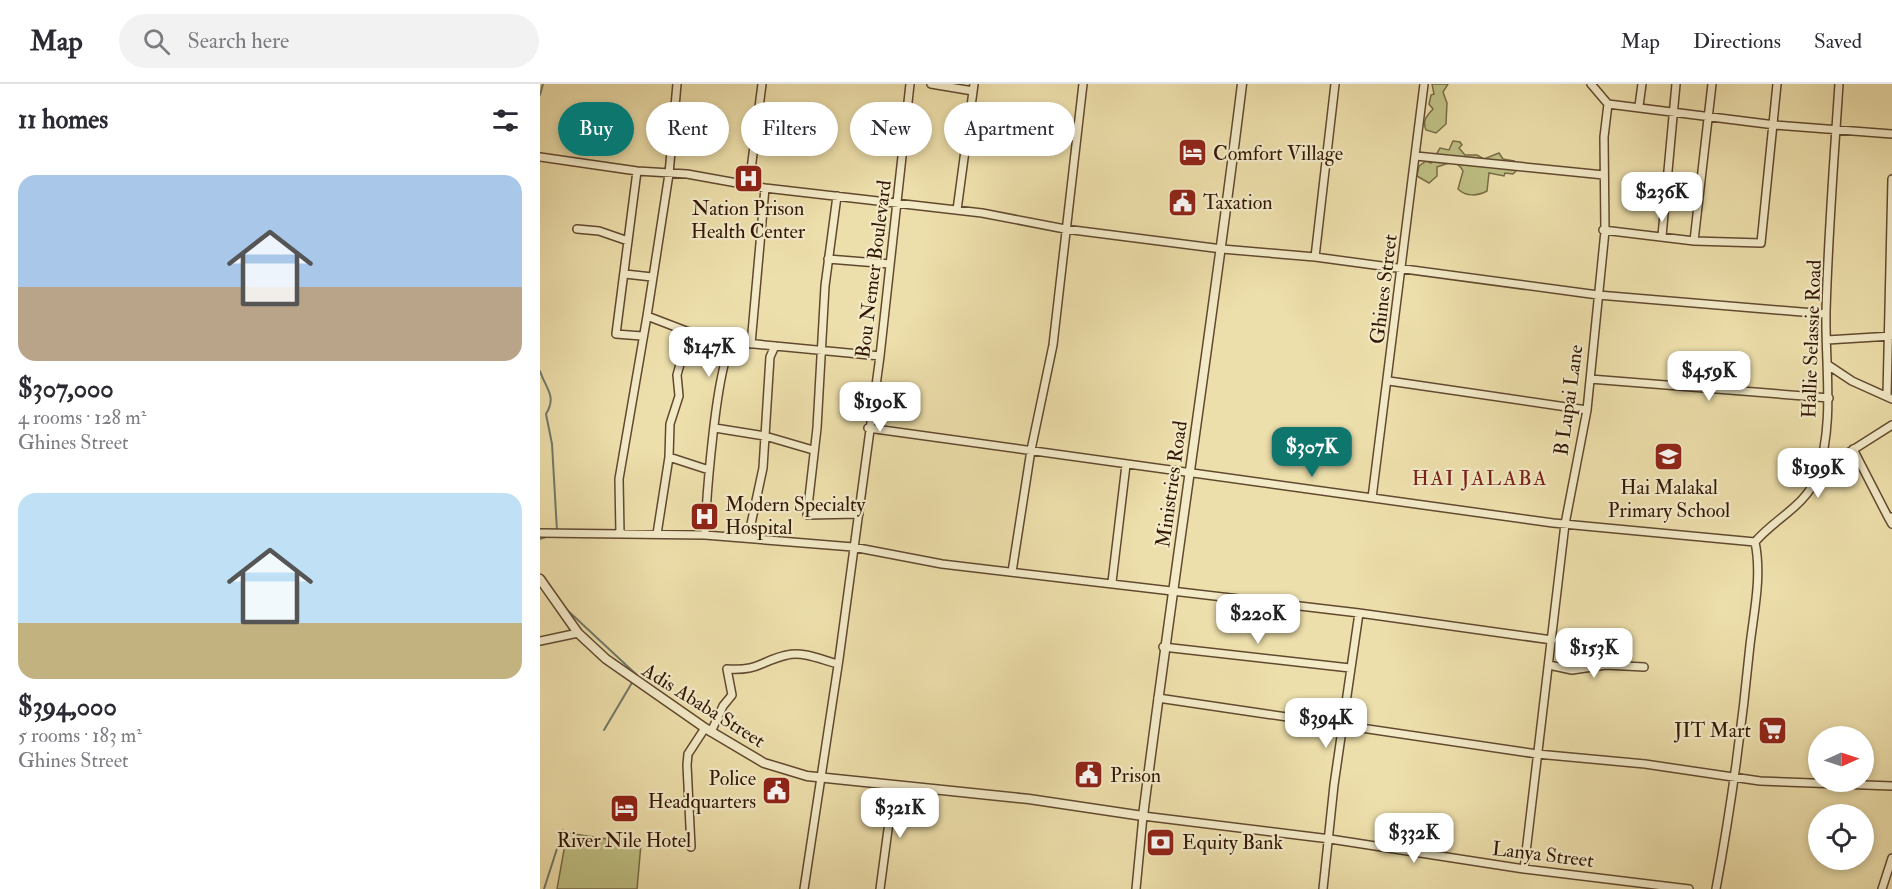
<!DOCTYPE html>
<html lang="en">
<head>
<meta charset="utf-8">
<style>
  body { margin:0; font-family:"IM FELL Double Pica",serif; background:#f2f2f3; color:#2b2b33; height:100vh; display:flex; flex-direction:column; font-size:22px; white-space:nowrap }
  * { box-sizing:border-box; margin:0 }
  p { font-size:20px; color:#7c7c81 }
  .icon { flex:none; width:33px; height:33px; fill:none; stroke:currentColor; stroke-width:2; stroke-linecap:round; stroke-linejoin:round }
  .map { position:relative; flex:1; overflow:hidden }
  .side { display:flex; flex-direction:column; background:#fff; width:540px }
  .side>* { flex:none }
  .guide { position:absolute; left:18px; top:18px; width:570px; height:54px; display:flex; gap:12px }
  .needle { width:39px; rotate:87deg }
  .controls { position:absolute; left:1268px; top:642px; display:grid; gap:12px }
  .controls a { display:grid; place-items:center; width:66px; height:66px; border-radius:50%; background:#fff; box-shadow:0 3px 9px #0003; font-size:30px }
  .price { position:absolute; translate:-50% -51px; padding:0 14px; border-radius:12px; background:#fff; color:#222; font-size:20px; line-height:39px; filter:drop-shadow(0 2px 3px #0008) }
  .price::after { content:''; position:absolute; left:50%; top:36px; width:18px; height:14px; margin-left:-9px; background:inherit; clip-path:polygon(0 0,100% 0,50% 100%) }
  .price.current { background:#0f766e; color:#fff }
  ul { padding:0; list-style:none }
  li { display:grid; align-content:center; gap:12px; height:318px; padding:0 18px }
  li span { display:grid; place-items:center; height:186px; border-radius:18px; color:#555 }
  li>.icon { margin-inline-start:auto }
  span .icon { width:108px; height:108px; fill:#fffc; stroke-width:1 }
  li b { font-size:26px }
  h2 { display:flex; justify-content:space-between; align-items:center; height:72px; padding:0 18px; font-size:26px }
  .chip { padding:0 21px; border-radius:27px; background:#fff; box-shadow:0 3px 9px #0003; font-size:21px; line-height:54px }
  .chip.current { background:#0f766e; color:#fff }
  header { display:flex; align-items:center; gap:36px; box-sizing:border-box; height:84px; padding:0 30px; background:#fff; border-bottom:2px solid #e1e1e2 }
  header strong { font-size:28px }
  nav { display:flex; gap:33px; margin-inline-start:auto; font-size:21px }
  .search { width:420px; height:54px; background:#f2f2f3; display:flex; align-items:center; gap:15px; box-sizing:border-box; padding:0 21px; border-radius:33px; color:#7c7c81; font-size:22px }
  main { display:flex; flex:1; min-height:0 }
  .map>svg:first-child { display:block }
  .green { fill:#bfc084; stroke:#786c45; stroke-width:1.5 }
  .lines { fill:none; stroke-linecap:round; stroke-linejoin:round }
  .stream { stroke:#707a6a; stroke-width:2 }
  .minor-casing { stroke:#61492f; stroke-width:10 }
  .tertiary-casing { stroke:#61492f; stroke-width:11 }
  .minor { stroke:#f3eac8; stroke-width:7 }
  .tertiary { stroke:#f3eac8; stroke-width:8 }
  .labels { text-anchor:middle; stroke-width:4.5; stroke-linejoin:round; paint-order:stroke }
  .poi-label { font-size:20px; fill:#321706; stroke:#f3eac8; text-anchor:start }
  .street-label { font-size:20px; fill:#321706; stroke:#f3eac8 }
  .neighbourhood-label { font-size:21px; letter-spacing:1.5px; fill:#7a1f14; stroke:#f3eac8 }
</style>
</head>
<body>
<header>
<strong>Map</strong>
<div class="search"><svg class="icon" aria-label="search" viewBox="0 0 24 24"><circle cx="10" cy="10" r="6"/><path d="M15 15l6 6"/></svg>Search here</div>
<nav><a>Map</a><a>Directions</a><a>Saved</a></nav>
</header>
<main>
<section class="side">
<h2>11 homes<svg class="icon" aria-label="filters" viewBox="0 0 24 24"><path d="M4 7h16M4 17h16"/><circle cx="9" cy="7" r="2"/><circle cx="15" cy="17" r="2"/></svg></h2>
<ul>
<li><span style="background:linear-gradient(#a9c7e8 60%,#b9a48a 0)"><svg class="icon" aria-label="home" viewBox="0 0 24 24"><path d="M3 11l9-7 9 7M6 9v11h12V9"/></svg></span><div><b>$307,000</b><p>4 rooms · 128 m²</p><p>Ghines Street</p></div></li>
<li><span style="background:linear-gradient(#bfe0f5 70%,#c2b280 0)"><svg class="icon" aria-label="home" viewBox="0 0 24 24"><path d="M3 11l9-7 9 7M6 9v11h12V9"/></svg></span><div><b>$394,000</b><p>5 rooms · 183 m²</p><p>Ghines Street</p></div></li>
</ul>
</section>
<div class="map">
<svg width="1352" height="805" viewBox="0 0 1352 805">
  <rect width="100%" height="100%" fill="#eddfab"/>
  <filter id="stains"><feTurbulence type="fractalNoise" baseFrequency=".00333" numOctaves="4"/><feColorMatrix values="0 0 0 0 .2 0 0 0 0 .09 0 0 0 0 .02 0 0 0 .5 -.17"/></filter>
  <radialGradient id="worn" r=".72"><stop offset=".6" stop-color="#630" stop-opacity="0"/><stop offset="1" stop-color="#630" stop-opacity=".3"/></radialGradient>
  <!-- green -->
  <path class="green" d="M 892,0 L 908,0 L 903,8 L 907,19 L 906,40 L 896,49 L 886,46 C 882,36 887,32 893,25 L 889,20 L 891,11 L 894,10 Z
    M 913,57 L 920,58 L 922,61 L 919,64 L 925,71 L 937,71 L 944,75 L 959,69 L 963,75 L 974,77 L 979,84 L 973,90 L 965,89 L 964,92 L 949,89 L 947,107 C 938,112 926,113 918,105 L 923,87 C 917,75 908,79 897,83 L 897,92 L 889,99 L 877,92 L 879,82 L 886,77 L 891,79 L 900,64 L 909,66 Z
    M 27,749 L 101,760 L 97,805 L 17,805 Z"/>
  <g class="lines">
    <!-- stream -->
    <path class="stream" d="M 0,11 L 3,0
      M 0,287 C 6,305 17,312 6,330 L 12,360 L 17,447
      M 0,455 L 9,452
      M 25,524 L 99,593
      M 64,646 L 93,597
      M 4,805 L 23,746"/>
    <defs>
      <path id="minor" d="M 137,0 L 129,90 L 107,232 L 162,253 L 194,258 L 340,272
        M 391,0 L 433,7
        M 1068,20 L 1235,41 L 1352,50
        M 1099,22 L 1102,0
        M 876,72 L 1064,91
        M 0,73 L 97,87 L 147,90 L 225,104 L 442,129 L 525,145 L 682,165 L 775,173 L 1058,211 L 1286,230
        M 97,87 L 76,250 L 102,252
        M 209,101 L 222,0
        M 297,112 L 285,202 L 277,344 L 267,431 L 319,430
        M 417,126 L 434,0
        M 37,145 L 59,147 L 88,157
        M 1063,146 L 1154,157 L 1221,159 L 1237,0
        M 1122,152 L 1136,0
        M 1154,157 L 1172,0
        M 775,173 L 795,0
        M 288,175 L 350,180
        M 85,190 L 112,193
        M 1287,256 L 1352,252
        M 211,260 L 225,104
        M 1288,281 L 1312,297 L 1352,315
        M 1050,295 L 1289,314
        M 849,297 L 1047,326
        M 1347,312 L 1352,95
        M 175,344 L 225,352 L 273,366
        M 328,344 L 1013,439 L 1215,458
        M 1313,365 L 1348,433
        M 129,373 L 169,386
        M 1277,392 L 1289,381 L 1352,341
        M 832,414 L 884,0
        M 1352,433 L 1348,433 L 1352,440
        M 0,449 L 165,451 L 313,463 L 402,480 L 819,529 L 1012,556
        M 80,450 L 79,395 L 107,232
        M 117,450 L 129,373 L 130,340 L 139,312 L 137,291 L 149,248
        M 165,451 C 166,421 176,274 194,258
        M 208,454 L 223,384 L 230,273 L 235,262
        M 472,488 L 491,366 L 513,261 L 543,0
        M 572,498 L 586,381
        M 0,557 L 38,549
        M 623,563 L 810,584
        M 1009,581 L 1032,586 L 1066,581 L 1104,583
        M 618,614 L 997,670 L 1105,680 L 1220,697 L 1352,702
        M 171,648 L 183,622 L 192,611 L 187,585 C 220,587 220,577 247,571 C 263,567 282,576 298,580
        M 151,763 L 147,681 L 148,670 L 165,644
        M 984,785 L 1025,440 L 1047,326 L 1065,147 L 1064,53 L 1068,20 L 1051,0
        M 264,805 L 299,575 L 340,272 L 370,0
        M 340,805 L 354,701
        M 596,805 L 603,732 L 790,755 L 984,785 L 1149,805
        M 783,805 L 794,701 L 819,529
        M 1176,805 C 1191,724 1202,643 1210,561 C 1214,527 1222,492 1215,458 C 1234,435 1266,422 1277,392 C 1295,339 1285,283 1286,228 C 1288,152 1294,76 1299,0
        M 1342,805 L 1352,774"/>
      <path id="tertiary" d="M 0,495 L 38,549 L 66,575 L 165,644 L 224,679 L 267,692 L 489,715 L 603,732 C 634,488 672,244 702,0"/>
    </defs>
    <!-- minor casing -->
    <use href="#minor" class="minor-casing"/>
    <!-- tertiary casing -->
    <use href="#tertiary" class="tertiary-casing"/>
    <!-- minor -->
    <use href="#minor" class="minor"/>
    <!-- tertiary -->
    <use href="#tertiary" class="tertiary"/>
  </g>
  <!-- icons -->
  <defs>
    <symbol id="hotel-square" viewBox="-11 -11 22 22"><rect x="-9" y="-9" width="18" height="18" rx="4" fill="#8f2418" stroke="#f3eac8"/><path d="M-6-4.5h1.5V1H6V5H4.5V3h-9V5H-6ZM-4 0a1.8 1.8 0 1 1 3.6 0ZM.5 0V-2.5h3Q6-2.5 6 0Z" fill="#fff"/></symbol>
    <symbol id="hospital-square" viewBox="-11 -11 22 22"><rect x="-9" y="-9" width="18" height="18" rx="4" fill="#8f2418" stroke="#f3eac8"/><path d="M-5-5h3v3.5h4V-5h3V5h-3V1.5h-4V5h-3Z" fill="#fff"/></symbol>
    <symbol id="civic-square" viewBox="-11 -11 22 22"><rect x="-9" y="-9" width="18" height="18" rx="4" fill="#8f2418" stroke="#f3eac8"/><path d="M-.6-6.5H3V-4.5H.6V-3L4-1V1h2V6H-6V1h2V-1L-.6-3ZM-1.2 2.5V6h2.4V2.5Z" fill="#fff"/></symbol>
    <symbol id="school-square" viewBox="-11 -11 22 22"><rect x="-9" y="-9" width="18" height="18" rx="4" fill="#8f2418" stroke="#f3eac8"/><path d="M0-5L7-2L0 1L-7-2ZM-4 1L0 2.5L4 1V4Q0 6-4 4Z" fill="#fff"/></symbol>
    <symbol id="supermarket-square" viewBox="-11 -11 22 22"><rect x="-9" y="-9" width="18" height="18" rx="4" fill="#8f2418" stroke="#f3eac8"/><path d="M-6-5.5h2.5l.6 2H6L4.5 2H-2.5L-4.4-4H-6ZM-1.5 3.2a1.3 1.3 0 1 0 .1 0ZM3 3.2a1.3 1.3 0 1 0 .1 0Z" fill="#fff"/></symbol>
    <symbol id="bank-square" viewBox="-11 -11 22 22"><rect x="-9" y="-9" width="18" height="18" rx="4" fill="#8f2418" stroke="#f3eac8"/><path d="M-6-4H6V4H-6ZM0-2.3a2.3 2.3 0 1 0 0 4.6a2.3 2.3 0 1 0 0-4.6Z" fill="#fff"/></symbol>
  </defs>
  <g fill-rule="evenodd">
    <use href="#hotel-square" x="636" y="52" width="33" height="33"/>
    <use href="#hospital-square" x="192" y="78" width="33" height="33"/>
    <use href="#civic-square" x="626" y="102" width="33" height="33"/>
    <use href="#school-square" x="1112" y="356" width="33" height="33"/>
    <use href="#hospital-square" x="148" y="416" width="33" height="33"/>
    <use href="#supermarket-square" x="1216" y="630" width="33" height="33"/>
    <use href="#civic-square" x="532" y="674" width="33" height="33"/>
    <use href="#civic-square" x="220" y="690" width="33" height="33"/>
    <use href="#hotel-square" x="68" y="708" width="33" height="33"/>
    <use href="#bank-square" x="604" y="742" width="33" height="33"/>
  </g>
  <g class="labels">
    <!-- poi labels -->
    <g class="poi-label">
      <text x="673" y="76">Comfort Village</text>
      <text x="663" y="125">Taxation</text>
      <text x="208" y="131" text-anchor="middle">Nation Prison<tspan x="208" dy="23">Health Center</tspan></text>
      <text x="1129" y="410" text-anchor="middle">Hai Malakal<tspan x="1129" dy="23">Primary School</tspan></text>
      <text x="185" y="427">Modern Specialty<tspan x="185" dy="23">Hospital</tspan></text>
      <text x="1211" y="653" text-anchor="end">JIT Mart</text>
      <text x="570" y="698">Prison</text>
      <text x="216" y="701" text-anchor="end">Police<tspan x="216" dy="23">Headquarters</tspan></text>
      <text x="84" y="763" text-anchor="middle">River Nile Hotel</text>
      <text x="642" y="765">Equity Bank</text>
    </g>
    <!-- street labels -->
    <g class="street-label">
      <text transform="translate(333 185) rotate(-83)" y="7">Bou Nemer Boulevard</text>
      <text transform="translate(843 205) rotate(-83)" y="7">Ghines Street</text>
      <text transform="translate(1271 255) rotate(-88)" y="7">Hallie Selassie Road</text>
      <text transform="translate(1028 316) rotate(-82)" y="7">B Lupai Lane</text>
      <text transform="translate(631 400) rotate(-82)" y="7">Ministries Road</text>
      <text transform="translate(164 621) rotate(32)" y="7">Adis Ababa Street</text>
      <text transform="translate(1003 770) rotate(7)" y="7">Lanya Street</text>
    </g>
    <!-- neighbourhood labels -->
    <g class="neighbourhood-label">
      <text x="940" y="401">HAI JALABA</text>
    </g>
  </g>
  <rect width="100%" height="100%" filter="url(#stains)"/>
  <rect width="100%" height="100%" fill="url(#worn)"/>
</svg>
<div class="controls">
<a><svg class="needle" viewBox="-14 -14 28 28"><path d="M0-13l5 13h-10z" fill="#e53935"/><path d="M0 13l5-13h-10z" fill="#7c7c81"/></svg></a>
<a><svg class="icon" aria-label="locate" viewBox="0 0 24 24"><circle cx="12" cy="12" r="6"/><path d="M12 2v4M12 18v4M2 12h4M18 12h4"/></svg></a>
</div>
<b class="price" style="left:1122px;top:139px">$236K</b>
<b class="price" style="left:169px;top:294px">$147K</b>
<b class="price" style="left:1169px;top:318px">$459K</b>
<b class="price" style="left:340px;top:349px">$190K</b>
<b class="price current" style="left:772px;top:394px">$307K</b>
<b class="price" style="left:1278px;top:415px">$199K</b>
<b class="price" style="left:718px;top:561px">$220K</b>
<b class="price" style="left:1054px;top:595px">$153K</b>
<b class="price" style="left:786px;top:665px">$394K</b>
<b class="price" style="left:360px;top:755px">$321K</b>
<b class="price" style="left:874px;top:780px">$332K</b>
<div class="guide">
<a class="chip current">Buy</a>
<a class="chip">Rent</a>
<a class="chip">Filters</a>
<a class="chip">New</a>
<a class="chip">Apartment</a>
</div>
</div>
</main>
</body>
</html>
